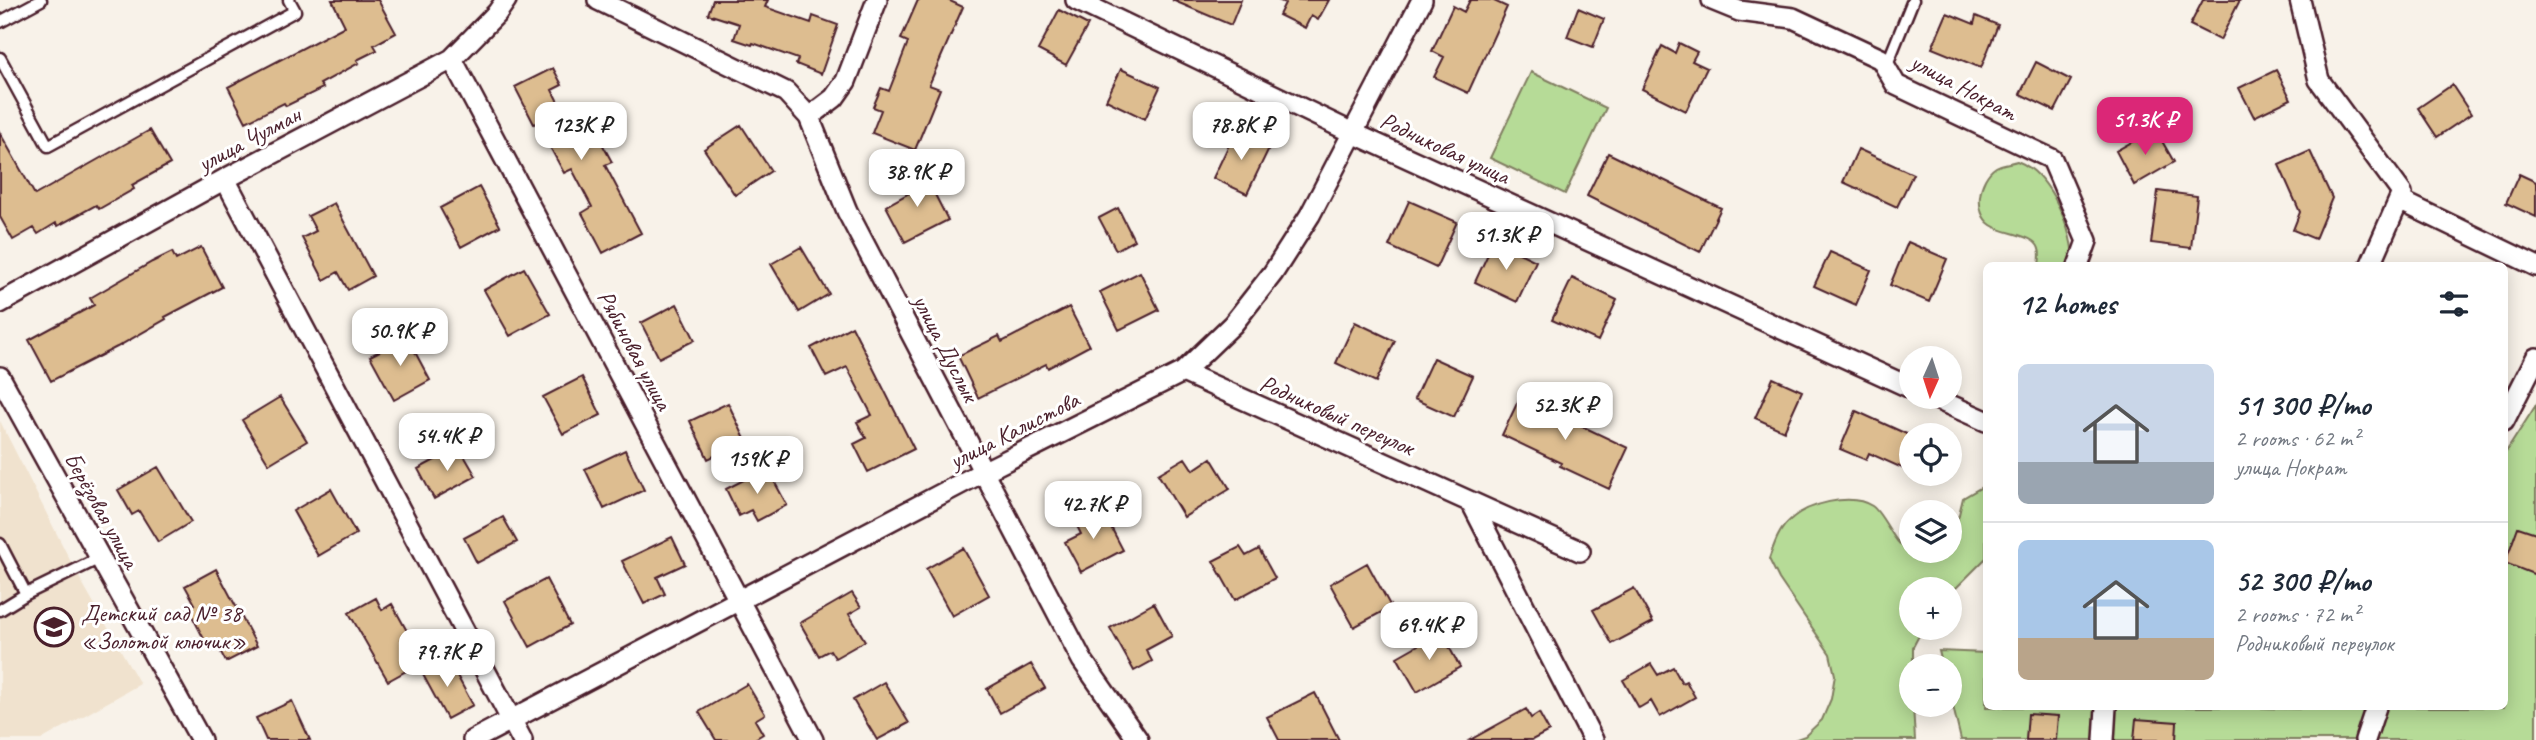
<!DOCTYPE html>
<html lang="en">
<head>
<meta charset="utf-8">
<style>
  body { margin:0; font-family:Caveat,sans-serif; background:#f6f6f7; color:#1f2937; height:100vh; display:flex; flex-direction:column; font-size:26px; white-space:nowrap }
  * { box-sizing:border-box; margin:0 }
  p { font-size:23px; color:#747a83 }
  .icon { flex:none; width:38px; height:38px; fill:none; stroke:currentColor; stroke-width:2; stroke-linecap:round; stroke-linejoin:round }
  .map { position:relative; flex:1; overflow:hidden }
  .details { position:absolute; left:1983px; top:262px; width:525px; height:448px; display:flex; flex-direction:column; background:#fff; border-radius:10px; box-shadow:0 4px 18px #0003 }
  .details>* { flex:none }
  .needle { width:46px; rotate:183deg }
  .controls { position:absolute; left:1899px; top:346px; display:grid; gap:14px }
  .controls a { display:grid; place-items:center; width:63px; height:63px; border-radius:50%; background:#fff; box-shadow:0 4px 18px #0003; font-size:35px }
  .price { position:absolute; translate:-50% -60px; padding:0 16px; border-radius:14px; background:#fff; color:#222; font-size:23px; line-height:46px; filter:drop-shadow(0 2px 4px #0008) }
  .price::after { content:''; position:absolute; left:50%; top:42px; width:21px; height:16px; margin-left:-10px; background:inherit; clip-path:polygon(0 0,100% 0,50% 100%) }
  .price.current { background:#db2777; color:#fff }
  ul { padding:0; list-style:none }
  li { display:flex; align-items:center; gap:21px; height:175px; padding:0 35px }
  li+li { border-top:2px solid #e0e1e3 }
  li span { display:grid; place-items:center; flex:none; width:196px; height:140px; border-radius:10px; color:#555 }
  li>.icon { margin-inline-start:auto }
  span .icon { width:84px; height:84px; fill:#fffc; stroke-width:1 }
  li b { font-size:30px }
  h2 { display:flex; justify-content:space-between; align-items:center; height:84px; padding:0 35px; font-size:30px }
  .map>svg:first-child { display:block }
  .built { fill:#f0e2ce }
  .green { fill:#b6db97; stroke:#807d61; stroke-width:2 }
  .building { fill:#ddbd90; stroke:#4a1f2b; stroke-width:2 }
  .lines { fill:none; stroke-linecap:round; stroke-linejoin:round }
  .service-casing { stroke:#4a1f2b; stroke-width:15 }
  .minor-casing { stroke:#4a1f2b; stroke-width:24 }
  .service { stroke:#fff; stroke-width:10 }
  .minor { stroke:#fff; stroke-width:19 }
  .labels { text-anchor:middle; stroke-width:6; stroke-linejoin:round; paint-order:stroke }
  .street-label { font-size:24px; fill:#4a1f2b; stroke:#fff }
  .poi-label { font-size:24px; fill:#4a1f2b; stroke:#fff; text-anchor:start }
</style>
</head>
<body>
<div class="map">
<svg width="2536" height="740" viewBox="0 0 2536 740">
  <rect width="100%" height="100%" fill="#f8f2e9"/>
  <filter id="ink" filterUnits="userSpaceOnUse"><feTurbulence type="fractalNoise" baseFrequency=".0143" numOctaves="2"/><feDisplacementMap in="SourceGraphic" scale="14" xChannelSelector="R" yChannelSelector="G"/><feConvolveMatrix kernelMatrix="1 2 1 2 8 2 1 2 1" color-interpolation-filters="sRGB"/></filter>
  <g filter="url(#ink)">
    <!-- built -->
    <path class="built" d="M 0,421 L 75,570 L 140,684 L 41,740 L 0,740 Z"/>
    <!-- green -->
    <path class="green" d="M 1531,72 L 1606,108 L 1565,194 L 1490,158 Z
      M 2017,161 C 2050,173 2075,232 2073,266 L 2039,266 C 2040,257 2042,247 2033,241 C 2020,233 2003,233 1991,225 C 1973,213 1978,179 1996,167 C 2001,164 2011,163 2017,161 Z
      M 2536,405 L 2536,740 L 1961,740 L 1950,694 L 1950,667 L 1943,667 L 1939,651 L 1986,653 L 1986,707 L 2232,707 L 2299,709 L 2300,707 L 2504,707 L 2504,455 Z
      M 1982,487 L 1986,490 L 1986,558 L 1950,594 L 1950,590 L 1911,590 L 1911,628 L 1923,628 L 1913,647 L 1913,667 L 1911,667 L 1911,705 L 1913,705 L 1915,740 L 1794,740 L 1805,736 L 1822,720 L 1831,699 L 1835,675 L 1830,654 L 1779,579 L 1769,559 C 1774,545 1778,531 1789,521 C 1806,504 1851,492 1872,506 C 1881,512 1890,533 1898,542 C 1902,547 1909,552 1914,557 L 1936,556 L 1942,551 L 1950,551 L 1963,498 Z"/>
    <!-- building -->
    <path class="building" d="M 332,0 L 378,0 L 396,33 L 374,45 L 377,50 L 357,60 L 359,63 L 320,84 L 323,88 L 286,106 L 284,103 L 246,122 L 228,87 L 345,26 Z
      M 713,0 L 768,0 L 765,7 L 811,23 L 813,16 L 838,25 L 821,74 L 796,64 L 798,59 L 753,43 L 752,45 L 734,39 L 739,24 L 708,14 Z
      M 918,0 L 948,0 L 963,7 L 929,85 L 940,89 L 915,150 L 872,133 L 881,110 L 873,107 L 881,88 L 889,91 L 908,42 L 901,39 Z
      M 1172,0 L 1241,0 L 1231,25 Z
      M 1278,0 L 1329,0 L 1318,20 L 1311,16 L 1305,28 L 1279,15 L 1285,3 Z
      M 1470,0 L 1492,0 L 1507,7 L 1468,93 L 1434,77 L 1444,57 L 1432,51 L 1453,6 L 1464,12 Z
      M 2203,0 L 2240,0 L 2220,40 L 2190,25 Z
      M 1578,8 L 1604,19 L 1593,47 L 1567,37 Z
      M 1059,10 L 1088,25 L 1066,65 L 1038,50 Z
      M 1947,13 L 1974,24 L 1976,16 L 1998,25 L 1981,68 L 1932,48 Z
      M 1679,43 L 1697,52 L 1692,61 L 1707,68 L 1686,111 L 1642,89 L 1662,46 L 1675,53 Z
      M 2036,62 L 2071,80 L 2055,111 L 2020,94 Z
      M 553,68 L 562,85 L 552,90 L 573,132 L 591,123 L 612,162 L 605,165 L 641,233 L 603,253 L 582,213 L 592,207 L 572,169 L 564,173 L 537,123 L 534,124 L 515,87 Z
      M 1121,69 L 1160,87 L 1145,119 L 1106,100 Z
      M 2276,70 L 2291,99 L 2254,117 L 2239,88 Z
      M 2452,85 L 2471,114 L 2437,137 L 2418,108 Z
      M 741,125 L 771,171 L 735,195 L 704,149 Z
      M 2155,129 L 2174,162 L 2134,185 L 2116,151 Z
      M 150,130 L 170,164 L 132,185 L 134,189 L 99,209 L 96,205 L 58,226 L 56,223 L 38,234 L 34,228 L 13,240 L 0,217 L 0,133 L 35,195 Z
      M 1236,130 L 1270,146 L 1247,194 L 1213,178 Z
      M 1858,149 L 1913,174 L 1897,207 L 1843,182 Z
      M 2310,151 L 2332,198 L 2315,239 L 2293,230 L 2300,212 L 2279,165 Z
      M 1608,153 L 1721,208 L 1700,252 L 1587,196 Z
      M 924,173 L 948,220 L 905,242 L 886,206 L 909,193 L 904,183 Z
      M 2519,174 L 2536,182 L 2536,217 L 2506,203 Z
      M 479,187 L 500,226 L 461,247 L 440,208 Z
      M 2158,191 L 2197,196 L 2191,248 L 2151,243 Z
      M 1409,201 L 1457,222 L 1436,268 L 1389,246 Z
      M 334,203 L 373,276 L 348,290 L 338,272 L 324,280 L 302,238 L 316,231 L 308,216 Z
      M 1118,208 L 1134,240 L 1116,250 L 1099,218 Z
      M 1494,241 L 1536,261 L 1517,302 L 1475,282 Z
      M 1908,242 L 1947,259 L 1929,302 L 1890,285 Z
      M 201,247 L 222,287 L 165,317 L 166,319 L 117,347 L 51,381 L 29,340 L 94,305 L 90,298 L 152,262 L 172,252 L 176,260 Z
      M 801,247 L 829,294 L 799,312 L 771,264 Z
      M 1830,252 L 1871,270 L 1856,305 L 1814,286 Z
      M 524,268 L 550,314 L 510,336 L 484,290 Z
      M 1140,272 L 1159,310 L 1119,330 L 1100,292 Z
      M 1572,278 L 1617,300 L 1598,341 L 1552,320 Z
      M 677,304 L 695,340 L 659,358 L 641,323 Z
      M 1069,307 L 1089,346 L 1048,368 L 1046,364 L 978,398 L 958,356 L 999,336 L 1002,342 Z
      M 1355,322 L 1395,341 L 1376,382 L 1336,363 Z
      M 852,326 L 914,449 L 868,472 L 854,444 L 866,438 L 857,422 L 872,415 L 847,367 L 826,377 L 811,348 Z
      M 407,337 L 430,380 L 394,400 L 370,356 Z
      M 1433,358 L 1473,376 L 1454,417 L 1414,399 Z
      M 582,377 L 601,415 L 563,434 L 543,397 Z
      M 1773,378 L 1802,391 L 1784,431 L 1755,418 Z
      M 1521,395 L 1570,417 L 1569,420 L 1628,448 L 1609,489 L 1560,466 L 1561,463 L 1502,435 Z
      M 280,397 L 307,441 L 269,464 L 242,420 Z
      M 728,403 L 746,441 L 708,459 L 690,421 Z
      M 1856,411 L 1911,436 L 1911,472 L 1869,453 L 1866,460 L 1840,449 Z
      M 459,447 L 476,476 L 434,499 L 418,469 Z
      M 625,450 L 644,490 L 604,509 L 585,469 Z
      M 1185,458 L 1193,470 L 1211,458 L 1230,489 L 1184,517 L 1158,474 Z
      M 158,467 L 191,522 L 158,542 L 139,511 L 132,515 L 118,490 Z
      M 767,468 L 787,505 L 757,521 L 751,510 L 739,516 L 726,489 Z
      M 331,489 L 356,534 L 318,556 L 293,511 Z
      M 1101,508 L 1123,550 L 1081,572 L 1065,542 L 1081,534 L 1075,522 Z
      M 503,517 L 517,542 L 477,563 L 464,538 Z
      M 2518,527 L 2536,533 L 2536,575 L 2505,563 Z
      M 672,537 L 685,564 L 657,577 L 665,594 L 644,604 L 622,561 Z
      M 1240,547 L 1246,556 L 1259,549 L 1275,578 L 1235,600 L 1213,561 Z
      M 963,548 L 989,595 L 952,616 L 926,569 Z
      M 1367,563 L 1391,607 L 1354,627 L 1330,584 Z
      M 216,569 L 257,646 L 226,662 L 216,643 L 208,647 L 188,608 L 195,604 L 185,586 Z
      M 546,579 L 570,625 L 530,647 L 505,601 Z
      M 1634,588 L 1653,622 L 1612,644 L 1593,610 Z
      M 852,593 L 861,607 L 849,614 L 865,641 L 835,658 L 830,650 L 819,656 L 800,623 Z
      M 376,598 L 382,610 L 392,604 L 412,640 L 403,645 L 415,666 L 388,681 L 349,613 Z
      M 1154,603 L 1172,636 L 1146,650 L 1152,661 L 1134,671 L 1110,628 Z
      M 1441,632 L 1460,667 L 1417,692 L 1397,657 Z
      M 448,659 L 473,705 L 447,719 L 422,673 Z
      M 1031,664 L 1045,688 L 1000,713 L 987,689 Z
      M 1651,664 L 1658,675 L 1673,667 L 1682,683 L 1686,681 L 1695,697 L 1660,717 L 1651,701 L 1639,708 L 1623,680 Z
      M 884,682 L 909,723 L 877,740 L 853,700 Z
      M 747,684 L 765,714 L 755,720 L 763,734 L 753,740 L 716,740 L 699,712 Z
      M 1315,693 L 1339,740 L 1279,740 L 1267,717 Z
      M 292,701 L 310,740 L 266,740 L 256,718 Z
      M 1526,709 L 1531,718 L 1539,713 L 1549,731 L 1532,740 L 1470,740 Z
      M 2028,714 L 2058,716 L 2056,740 L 2026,740 Z
      M 2136,719 L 2177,722 L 2176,740 L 2134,740 Z"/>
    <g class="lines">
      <defs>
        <path id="service" d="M 0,22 L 41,0
          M 0,58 L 48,146 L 295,11 L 289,0
          M 1886,67 L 1913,0
          M 0,544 L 26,594
          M 0,610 L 26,594 L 100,558"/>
        <path id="minor" d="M 598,0 L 786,92 L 809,117 L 847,211 L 1082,660 L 1138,740
          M 1076,0 L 1353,133 L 1911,388
          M 1712,0 L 1739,11 L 1793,18 L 1881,59 L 1896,85 L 2052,159 L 2087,241 L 2078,266
          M 2300,0 L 2319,80 L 2402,193 L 2370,266
          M 452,59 L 813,740
          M 809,117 L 834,98 L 846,81 L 877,0
          M 225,179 L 522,740
          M 2399,200 L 2536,266
          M 0,303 L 225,179 L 452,59 L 497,13 L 506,0
          M 1183,372 L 1471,502 L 1593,740
          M 0,377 L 201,740
          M 1932,397 L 1986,421
          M 2504,421 L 2536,358
          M 1471,502 L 1580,551
          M 473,740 L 983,472 L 1183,372 L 1233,324 L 1273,273 L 1310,215 L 1422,0
          M 2104,740 L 2106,707
          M 2365,740 L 2376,707"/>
      </defs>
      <!-- service casing -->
      <use href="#service" class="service-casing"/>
      <!-- minor casing -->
      <use href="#minor" class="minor-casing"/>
      <!-- service -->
      <use href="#service" class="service"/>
      <!-- minor -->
      <use href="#minor" class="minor"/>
    </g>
  </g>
  <!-- icons -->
  <defs>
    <symbol id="school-ring" viewBox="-11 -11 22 22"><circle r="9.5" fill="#fff" stroke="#4a1f2b" stroke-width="1.5"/><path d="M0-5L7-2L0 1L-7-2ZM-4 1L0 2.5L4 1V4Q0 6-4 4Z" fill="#4a1f2b"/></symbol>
  </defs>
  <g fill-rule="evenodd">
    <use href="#school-ring" x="32" y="605" width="44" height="44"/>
  </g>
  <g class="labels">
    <!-- street labels -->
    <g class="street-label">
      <text transform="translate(1964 87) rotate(28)" y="8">улица Нократ</text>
      <text transform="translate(249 139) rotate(-28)" y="8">улица Чулман</text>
      <text transform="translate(1445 148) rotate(25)" y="8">Родниковая улица</text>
      <text transform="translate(946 348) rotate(63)" y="8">улица Дуслык</text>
      <text transform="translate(635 350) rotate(62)" y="8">Рябиновая улица</text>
      <text transform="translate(1337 415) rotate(24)" y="8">Родниковый переулок</text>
      <text transform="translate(1014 430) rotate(-27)" y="8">улица Калистова</text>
      <text transform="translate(102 510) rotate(61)" y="8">Берёзовая улица</text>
    </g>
    <!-- poi labels -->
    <g class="poi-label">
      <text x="81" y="621">Детский сад № 38<tspan x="81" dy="28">«Золотой ключик»</tspan></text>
    </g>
  </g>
</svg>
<div class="controls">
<a><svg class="needle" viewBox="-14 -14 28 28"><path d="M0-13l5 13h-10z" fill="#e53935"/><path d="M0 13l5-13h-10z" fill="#747a83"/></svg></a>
<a><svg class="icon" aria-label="locate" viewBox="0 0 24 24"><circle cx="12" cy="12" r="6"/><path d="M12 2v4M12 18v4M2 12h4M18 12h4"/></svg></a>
<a><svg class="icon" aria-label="layers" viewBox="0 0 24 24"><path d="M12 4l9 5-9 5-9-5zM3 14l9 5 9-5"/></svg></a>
<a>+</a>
<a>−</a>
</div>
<b class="price current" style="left:2145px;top:157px">51.3K ₽</b>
<b class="price" style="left:581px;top:162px">123K ₽</b>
<b class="price" style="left:1241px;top:162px">78.8K ₽</b>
<b class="price" style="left:917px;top:209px">38.9K ₽</b>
<b class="price" style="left:1506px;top:272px">51.3K ₽</b>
<b class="price" style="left:400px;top:368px">50.9K ₽</b>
<b class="price" style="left:1565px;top:442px">52.3K ₽</b>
<b class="price" style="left:447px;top:473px">54.4K ₽</b>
<b class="price" style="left:757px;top:496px">159K ₽</b>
<b class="price" style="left:1093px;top:541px">42.7K ₽</b>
<b class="price" style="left:1429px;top:662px">69.4K ₽</b>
<b class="price" style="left:447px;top:689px">79.7K ₽</b>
<section class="details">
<h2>12 homes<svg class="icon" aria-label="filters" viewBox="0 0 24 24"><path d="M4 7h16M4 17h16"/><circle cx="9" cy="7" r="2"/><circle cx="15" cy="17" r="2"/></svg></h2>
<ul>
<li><span style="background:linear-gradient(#c9d6e8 70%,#9aa5b1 0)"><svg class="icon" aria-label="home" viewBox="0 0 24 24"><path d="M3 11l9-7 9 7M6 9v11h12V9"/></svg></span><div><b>51 300 ₽/mo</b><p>2 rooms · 62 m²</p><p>улица Нократ</p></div></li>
<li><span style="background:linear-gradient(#a9c7e8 70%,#b9a48a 0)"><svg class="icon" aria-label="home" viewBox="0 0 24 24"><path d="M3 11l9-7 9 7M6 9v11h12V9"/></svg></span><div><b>52 300 ₽/mo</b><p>2 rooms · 72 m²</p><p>Родниковый переулок</p></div></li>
</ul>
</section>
</div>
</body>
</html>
